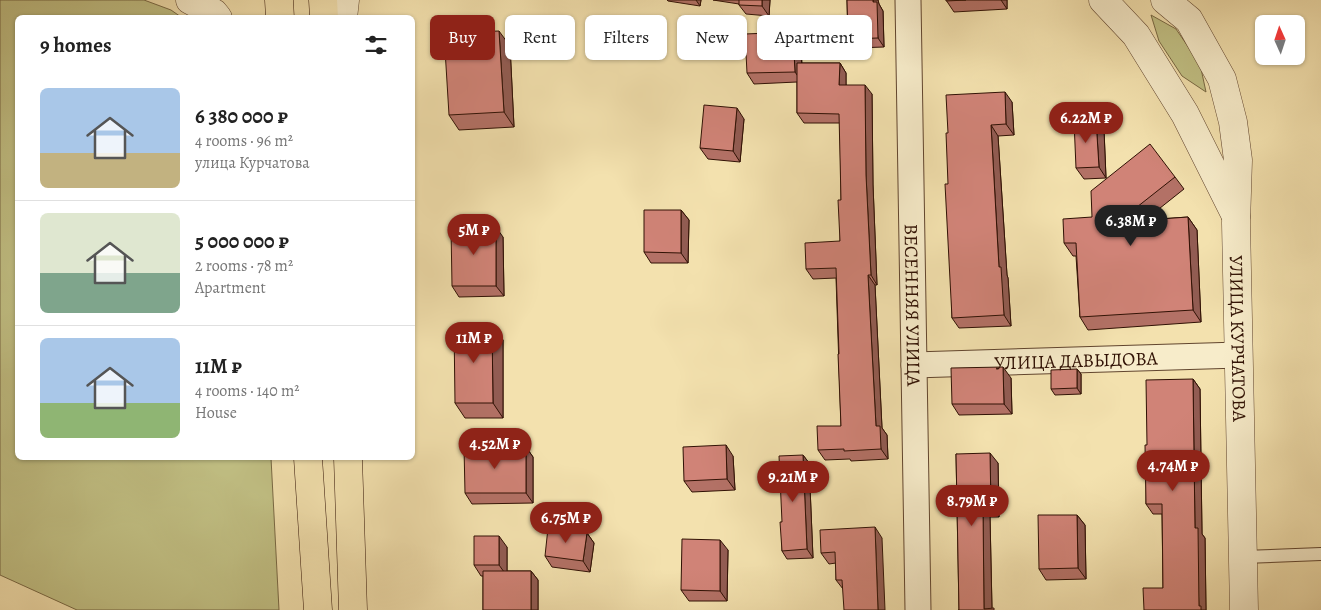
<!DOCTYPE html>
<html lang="en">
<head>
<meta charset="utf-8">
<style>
  body { margin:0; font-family:Alegreya,serif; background:#f2f2f2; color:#222; height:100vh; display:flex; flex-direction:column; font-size:19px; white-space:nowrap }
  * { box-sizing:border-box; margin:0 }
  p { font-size:16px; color:#767676 }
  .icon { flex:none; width:28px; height:28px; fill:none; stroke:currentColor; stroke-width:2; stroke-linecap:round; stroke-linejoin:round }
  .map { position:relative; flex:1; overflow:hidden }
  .panel { position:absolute; left:15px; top:15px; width:400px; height:445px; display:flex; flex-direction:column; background:#fff; border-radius:8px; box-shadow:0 1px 4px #0004 }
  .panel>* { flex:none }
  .top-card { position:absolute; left:430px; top:15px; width:475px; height:45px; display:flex; gap:10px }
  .needle { width:32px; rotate:357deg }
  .buttons { position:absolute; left:1255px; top:15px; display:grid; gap:10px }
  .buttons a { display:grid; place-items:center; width:50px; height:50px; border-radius:8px; background:#fff; box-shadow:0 1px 4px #0004; font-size:25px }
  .price { position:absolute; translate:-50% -42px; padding:0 11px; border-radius:18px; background:#8f2418; color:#fff; font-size:16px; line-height:32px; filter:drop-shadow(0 1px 2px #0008) }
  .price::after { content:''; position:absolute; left:50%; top:30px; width:15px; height:11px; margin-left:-8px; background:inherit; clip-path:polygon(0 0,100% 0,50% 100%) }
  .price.current { background:#222; color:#fff }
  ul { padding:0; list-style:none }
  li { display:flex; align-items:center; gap:15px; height:125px; padding:0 25px }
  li+li { border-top:1px solid #e0e0e0 }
  li span { display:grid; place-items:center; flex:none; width:140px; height:100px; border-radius:8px; color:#555 }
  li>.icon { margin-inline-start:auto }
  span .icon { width:60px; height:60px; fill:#fffc; stroke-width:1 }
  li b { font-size:21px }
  h2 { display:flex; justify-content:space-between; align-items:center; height:60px; padding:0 25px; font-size:21px }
  .pill { padding:0 18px; border-radius:8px; background:#fff; box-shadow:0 1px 4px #0004; font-size:18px; line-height:45px }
  .pill.current { background:#8f2418; color:#fff }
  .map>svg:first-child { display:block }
  .green { fill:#c2c185; stroke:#796944 }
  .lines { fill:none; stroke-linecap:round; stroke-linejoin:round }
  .service-casing { stroke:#61452e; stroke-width:14 }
  .minor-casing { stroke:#61452e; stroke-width:27 }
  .tertiary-casing { stroke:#61452e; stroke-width:29 }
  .primary-casing { stroke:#301104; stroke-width:29 }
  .service { stroke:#f7ecca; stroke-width:12 }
  .minor { stroke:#f7ecca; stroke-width:25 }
  .tertiary { stroke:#f7ecca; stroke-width:28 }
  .primary { stroke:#f3e1ae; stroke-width:28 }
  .wall { fill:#b37166; stroke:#301104 }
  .shaded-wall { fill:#925c53; stroke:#301104 }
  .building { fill:#d08377; stroke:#301104 }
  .labels { text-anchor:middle; stroke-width:4; stroke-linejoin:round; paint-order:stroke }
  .street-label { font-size:19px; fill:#301104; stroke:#f7ecca }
</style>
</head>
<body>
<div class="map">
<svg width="1321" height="610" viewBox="0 0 1321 610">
  <rect width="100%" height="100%" fill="#f3e1ae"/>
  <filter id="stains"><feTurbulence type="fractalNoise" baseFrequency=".004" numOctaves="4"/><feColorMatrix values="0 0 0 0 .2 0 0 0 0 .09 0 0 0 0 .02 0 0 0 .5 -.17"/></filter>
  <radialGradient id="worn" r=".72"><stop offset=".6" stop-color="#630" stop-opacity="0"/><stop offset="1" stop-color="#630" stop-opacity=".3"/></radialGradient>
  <!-- green -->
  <path class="green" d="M 0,0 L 144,0 L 171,10 L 181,17 L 18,18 L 18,458 L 271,458 L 279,610 L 77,610 L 0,575 Z
    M 1151,15 L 1176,29 L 1200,64 L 1206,92 L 1182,76 L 1159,41 Z"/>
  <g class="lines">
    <defs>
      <path id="service" d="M 1243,557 L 1321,554"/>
      <g id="minor">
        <path id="s1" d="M 908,0 L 918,610"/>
        <path id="s2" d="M 914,365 L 1239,355"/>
      </g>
      <g id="tertiary">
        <path d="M 190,0 L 214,13 L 218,18"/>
        <path d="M 1103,0 L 1136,35 L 1185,114 L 1236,216"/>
        <path id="s3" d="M 1165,0 L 1189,20 L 1222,79 L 1233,122 L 1238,160 L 1236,223 L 1244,610"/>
        <path d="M 343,18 L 345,0"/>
      </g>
      <path id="primary" d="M 279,0 L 280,18
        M 323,0 L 324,18
        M 308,458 L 318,610
        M 348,458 L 353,610"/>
    </defs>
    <!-- service casing -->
    <use href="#service" class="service-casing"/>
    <!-- minor casing -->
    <use href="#minor" class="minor-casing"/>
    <!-- tertiary casing -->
    <use href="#tertiary" class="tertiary-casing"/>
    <!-- primary casing -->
    <use href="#primary" class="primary-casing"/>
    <!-- service -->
    <use href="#service" class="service"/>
    <!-- minor -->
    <use href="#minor" class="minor"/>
    <!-- tertiary -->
    <use href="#tertiary" class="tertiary"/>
    <!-- primary -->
    <use href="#primary" class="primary"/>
  </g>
  <!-- wall -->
  <path class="wall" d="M 667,0 L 701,0 L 700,6 L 668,1 Z
    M 713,0 L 770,0 L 769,16 L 746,14 L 739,5 L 739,4 Z
    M 847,0 L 878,0 L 879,4 L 883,11 L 884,47 L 854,48 L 848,39 Z
    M 946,0 L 1007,0 L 1007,9 L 954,12 Z
    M 801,43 L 802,63 L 840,63 L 846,73 L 846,85 L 872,94 L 873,185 L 877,285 L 875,285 L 882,428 L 887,435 L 888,459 L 851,461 L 850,459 L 825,460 L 818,450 L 841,426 L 836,278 L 813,279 L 806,269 L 840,241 L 841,200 L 840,123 L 804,123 L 797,113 L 797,82 L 754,84 L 747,73 Z
    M 510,46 L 514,127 L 459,130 L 449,115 Z
    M 1012,102 L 1014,135 L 998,136 L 1007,275 L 1008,278 L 1011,326 L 959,328 L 952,318 L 948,133 Z
    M 744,119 L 740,162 L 708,159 L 700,148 Z
    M 1104,130 L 1106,178 L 1084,179 L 1076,168 Z
    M 1175,177 L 1184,189 L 1145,220 L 1188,217 L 1197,230 L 1201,322 L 1088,330 L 1080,317 L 1076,256 L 1073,256 L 1064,243 L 1092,217 Z
    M 681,210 L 689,220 L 688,263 L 651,263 L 644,252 Z
    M 503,237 L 504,296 L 459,297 L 452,286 Z
    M 492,325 L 503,340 L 503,418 L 465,418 L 455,403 Z
    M 1077,369 L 1081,374 L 1081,394 L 1055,395 L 1051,389 Z
    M 1011,378 L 1012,414 L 959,415 L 952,404 Z
    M 1193,379 L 1200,389 L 1202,534 L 1205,538 L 1206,610 L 1144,610 L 1163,588 L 1162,514 L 1153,514 L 1146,504 L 1147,445 Z
    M 526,447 L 533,457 L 533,503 L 472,504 L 465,493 Z
    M 956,454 L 998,463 L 999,517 L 990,517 L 992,608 L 959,610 Z
    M 803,455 L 809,463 L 813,558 L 787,559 L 782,551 L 782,522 Z
    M 733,456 L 735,490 L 692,492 L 684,481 Z
    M 1077,515 L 1085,525 L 1086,579 L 1046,580 L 1039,569 Z
    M 587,533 L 594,543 L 590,572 L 552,567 L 545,556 Z
    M 882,538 L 843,589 L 836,580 L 836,563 L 829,564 L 821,553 Z
    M 507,547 L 507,571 L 531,571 L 538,580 L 538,610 L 483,610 L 483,576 L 481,576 L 474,565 Z
    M 728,550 L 727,601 L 689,601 L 681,590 Z"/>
  <!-- shaded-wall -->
  <path class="shaded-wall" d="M 696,0 L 701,0 L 700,6 Z
    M 762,0 L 770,0 L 769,16 L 762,6 Z
    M 873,0 L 878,0 L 879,4 L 883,11 L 884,47 L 878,38 Z
    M 1001,0 L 1007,0 L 1007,9 Z
    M 499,31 L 510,46 L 514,127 L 504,112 Z
    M 793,32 L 801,43 L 802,82 L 795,72 Z
    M 840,63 L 846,73 L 846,95 L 839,85 Z
    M 865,85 L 872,94 L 873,185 L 877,285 L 871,275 L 866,175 Z
    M 1005,92 L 1012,102 L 1014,135 L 1006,124 Z
    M 737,108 L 744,119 L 740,162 L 733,151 Z
    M 1096,119 L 1104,130 L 1106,178 L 1099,167 Z
    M 991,125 L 998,136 L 1007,275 L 1008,278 L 1011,326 L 1004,315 L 999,267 Z
    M 681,210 L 689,220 L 688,263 L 681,253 Z
    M 1188,217 L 1197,230 L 1201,322 L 1193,310 Z
    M 496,227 L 503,237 L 504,296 L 496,286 Z
    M 868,275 L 875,285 L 882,428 L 887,435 L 888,459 L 881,449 L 876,426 Z
    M 492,325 L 503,340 L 503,418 L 493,403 Z
    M 1003,367 L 1011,378 L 1012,414 L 1004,404 Z
    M 1077,369 L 1081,374 L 1081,394 L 1077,388 Z
    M 1193,379 L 1200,389 L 1202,534 L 1205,538 L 1206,610 L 1201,610 L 1199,606 L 1195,528 Z
    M 726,445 L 733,456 L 735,490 L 727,479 Z
    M 526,447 L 533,457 L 533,503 L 526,493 Z
    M 990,453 L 998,463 L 999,517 L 991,507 Z
    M 803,455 L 809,463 L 813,558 L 807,549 Z
    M 983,507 L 990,517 L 992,610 L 984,609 Z
    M 1077,515 L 1085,525 L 1086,579 L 1078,568 Z
    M 875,527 L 882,538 L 885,610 L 878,610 Z
    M 587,533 L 594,543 L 590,572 L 583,561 Z
    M 499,536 L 507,547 L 507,576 L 499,565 Z
    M 720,540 L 728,550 L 727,601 L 720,591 Z
    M 531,571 L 538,580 L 538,610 L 531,610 Z"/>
  <!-- building -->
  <path class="building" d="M 739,0 L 762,0 L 762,6 L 739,5 Z
    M 847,0 L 873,0 L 873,2 L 877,2 L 878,38 L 848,39 Z
    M 946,0 L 966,0 L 946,1 Z
    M 499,31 L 504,112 L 449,115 L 444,33 Z
    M 793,32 L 795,72 L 747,73 L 745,34 Z
    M 797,63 L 840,63 L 839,85 L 865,85 L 866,175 L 871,275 L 868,275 L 876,426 L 880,426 L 881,449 L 844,451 L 844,449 L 818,450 L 817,426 L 841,426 L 838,354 L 839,354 L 836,268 L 806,269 L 805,243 L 840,241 L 838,200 L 841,200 L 839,114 L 797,113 Z
    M 1005,92 L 1006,124 L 991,125 L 999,267 L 1001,267 L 1004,315 L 952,318 L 945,184 L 948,184 L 946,133 L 948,133 L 946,95 Z
    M 704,105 L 737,108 L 733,151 L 700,148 Z
    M 1096,119 L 1099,167 L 1076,168 L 1074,121 Z
    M 1150,144 L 1175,177 L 1118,222 L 1188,217 L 1193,310 L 1080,317 L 1076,243 L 1064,243 L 1063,219 L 1092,217 L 1091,191 Z
    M 644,210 L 681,210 L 681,253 L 644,252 Z
    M 451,227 L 496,227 L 496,286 L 452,286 Z
    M 454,325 L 492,325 L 493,403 L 455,403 Z
    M 1003,367 L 1004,404 L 952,404 L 951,368 Z
    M 1077,369 L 1077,388 L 1051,389 L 1051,370 Z
    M 1193,379 L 1195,528 L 1198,528 L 1199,606 L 1201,606 L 1201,610 L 1144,610 L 1143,588 L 1163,588 L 1162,504 L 1146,504 L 1145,445 L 1147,445 L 1146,380 Z
    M 726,445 L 727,479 L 684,481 L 683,447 Z
    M 464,447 L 526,447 L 526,493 L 465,493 Z
    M 990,453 L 991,507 L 983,507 L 984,609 L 994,608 L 994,610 L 958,610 L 959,610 L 956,454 Z
    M 803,455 L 807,549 L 782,551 L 780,522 L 782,522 L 779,456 Z
    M 1038,515 L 1077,515 L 1078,568 L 1039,569 Z
    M 875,527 L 878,610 L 844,610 L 842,580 L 836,580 L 835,552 L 821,553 L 820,530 Z
    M 548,528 L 587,533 L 583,561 L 545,556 Z
    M 474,536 L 499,536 L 499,565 L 474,565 Z
    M 682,539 L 720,540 L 720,591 L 681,590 Z
    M 483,571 L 531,571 L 531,610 L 483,610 Z"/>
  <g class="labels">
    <!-- street labels -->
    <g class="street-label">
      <text dy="7" stroke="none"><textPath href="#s1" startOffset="305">ВЕСЕННЯЯ УЛИЦА</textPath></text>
      <text dy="7" stroke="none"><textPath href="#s3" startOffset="360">УЛИЦА КУРЧАТОВА</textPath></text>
      <text dy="7" stroke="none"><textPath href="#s2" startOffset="162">УЛИЦА ДАВЫДОВА</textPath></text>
    </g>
  </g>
  <rect width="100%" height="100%" filter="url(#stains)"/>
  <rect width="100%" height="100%" fill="url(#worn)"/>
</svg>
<div class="buttons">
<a><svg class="needle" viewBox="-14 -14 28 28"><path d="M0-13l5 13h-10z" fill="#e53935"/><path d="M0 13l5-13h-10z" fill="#767676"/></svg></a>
</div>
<b class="price" style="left:1086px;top:144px">6.22M ₽</b>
<b class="price current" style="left:1131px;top:247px">6.38M ₽</b>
<b class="price" style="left:474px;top:256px">5M ₽</b>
<b class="price" style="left:474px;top:364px">11M ₽</b>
<b class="price" style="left:495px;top:470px">4.52M ₽</b>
<b class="price" style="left:1173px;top:492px">4.74M ₽</b>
<b class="price" style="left:793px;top:503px">9.21M ₽</b>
<b class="price" style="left:972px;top:527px">8.79M ₽</b>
<b class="price" style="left:566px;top:544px">6.75M ₽</b>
<div class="top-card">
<a class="pill current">Buy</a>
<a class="pill">Rent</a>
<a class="pill">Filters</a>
<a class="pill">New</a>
<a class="pill">Apartment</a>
</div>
<section class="panel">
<h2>9 homes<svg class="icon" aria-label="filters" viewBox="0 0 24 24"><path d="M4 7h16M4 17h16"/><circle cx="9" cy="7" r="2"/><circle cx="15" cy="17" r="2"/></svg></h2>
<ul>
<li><span style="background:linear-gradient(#a9c7e8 65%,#c2b280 0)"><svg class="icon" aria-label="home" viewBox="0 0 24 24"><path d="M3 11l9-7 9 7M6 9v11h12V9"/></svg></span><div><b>6 380 000 ₽</b><p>4 rooms · 96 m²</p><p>улица Курчатова</p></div></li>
<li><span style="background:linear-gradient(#dfe7d0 60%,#7fa58c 0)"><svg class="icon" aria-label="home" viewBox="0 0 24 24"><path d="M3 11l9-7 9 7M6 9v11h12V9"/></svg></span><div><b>5 000 000 ₽</b><p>2 rooms · 78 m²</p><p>Apartment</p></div></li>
<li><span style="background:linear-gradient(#a9c7e8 65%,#8fb573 0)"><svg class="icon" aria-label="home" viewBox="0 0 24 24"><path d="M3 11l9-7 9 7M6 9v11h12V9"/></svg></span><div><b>11M ₽</b><p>4 rooms · 140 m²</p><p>House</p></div></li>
</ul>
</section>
</div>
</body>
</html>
